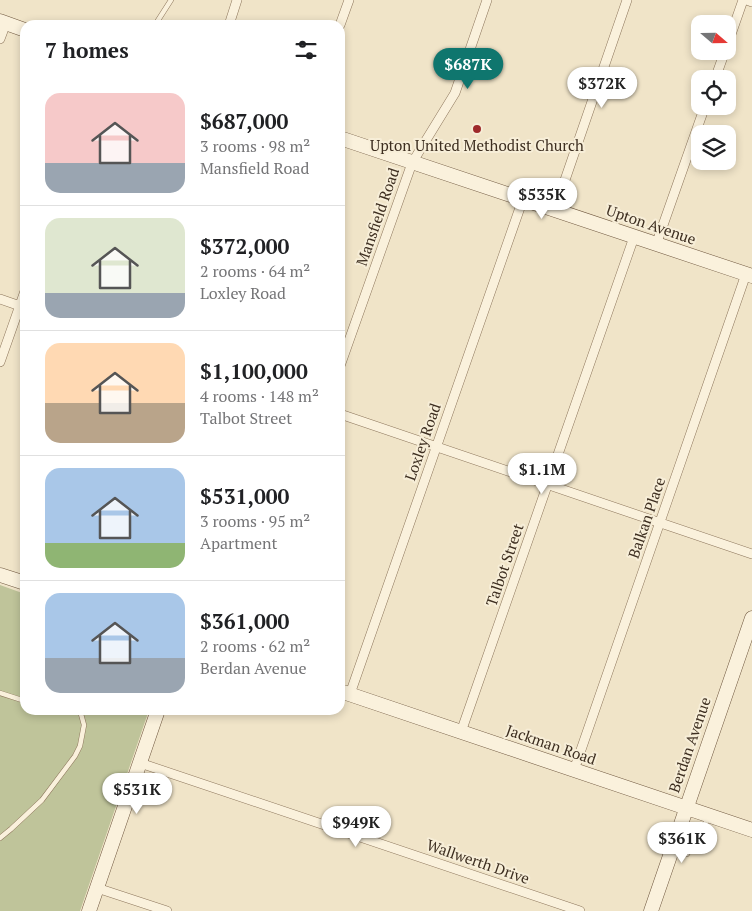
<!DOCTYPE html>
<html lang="en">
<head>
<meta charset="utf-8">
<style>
  body { margin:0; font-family:"PT Serif",serif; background:#f6f6f6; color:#202124; height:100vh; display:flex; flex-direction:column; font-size:19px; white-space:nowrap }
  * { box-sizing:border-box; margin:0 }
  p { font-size:16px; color:#757577 }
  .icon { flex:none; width:28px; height:28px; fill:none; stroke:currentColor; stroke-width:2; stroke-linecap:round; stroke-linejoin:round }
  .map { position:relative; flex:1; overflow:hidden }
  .side { position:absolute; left:20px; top:20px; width:325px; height:695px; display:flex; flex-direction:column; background:#fff; border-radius:15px; box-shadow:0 2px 8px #0003 }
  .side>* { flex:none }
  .needle { width:32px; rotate:110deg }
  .controls { position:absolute; left:691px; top:15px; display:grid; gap:10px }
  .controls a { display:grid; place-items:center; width:45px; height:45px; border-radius:10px; background:#fff; box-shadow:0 2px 8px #0003; font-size:25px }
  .price { position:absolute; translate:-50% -42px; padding:0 11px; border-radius:18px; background:#fff; color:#222; font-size:16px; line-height:32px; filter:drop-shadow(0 1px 2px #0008) }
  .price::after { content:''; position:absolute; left:50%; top:30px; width:15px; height:11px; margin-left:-8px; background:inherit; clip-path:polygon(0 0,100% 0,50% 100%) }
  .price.on { background:#0f766e; color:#fff }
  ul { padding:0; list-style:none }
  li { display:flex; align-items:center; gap:15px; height:125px; padding:0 25px }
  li+li { border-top:1px solid #e0e0e0 }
  li span { display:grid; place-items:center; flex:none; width:140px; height:100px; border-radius:15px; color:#555 }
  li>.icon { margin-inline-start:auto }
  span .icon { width:60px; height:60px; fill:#fffc; stroke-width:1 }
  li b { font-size:21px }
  h2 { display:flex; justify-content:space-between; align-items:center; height:60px; padding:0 25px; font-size:21px }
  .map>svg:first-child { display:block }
  .cemetery { fill:#bfc49a }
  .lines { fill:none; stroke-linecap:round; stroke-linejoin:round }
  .lane-casing { stroke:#8d765c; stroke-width:5.5 }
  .street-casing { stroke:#8d765c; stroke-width:10 }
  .secondary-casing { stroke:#6f573f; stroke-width:15 }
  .lane { stroke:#faf1dc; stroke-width:4.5 }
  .street { stroke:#faf1dc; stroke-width:9 }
  .secondary { stroke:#faf1dc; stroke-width:14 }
  .poi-dot { fill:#9e2a2b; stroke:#f7eed8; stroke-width:2 }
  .labels { text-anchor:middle; stroke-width:4; stroke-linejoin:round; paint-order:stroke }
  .poi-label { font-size:15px; fill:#3d2e20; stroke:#f7eed8 }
  .street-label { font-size:15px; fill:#3d2e20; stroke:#f7eed8 }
</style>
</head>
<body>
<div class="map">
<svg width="752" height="911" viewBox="0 0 752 911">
  <rect width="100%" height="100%" fill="#f0e4c8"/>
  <!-- cemetery -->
  <path class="cemetery" d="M 0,585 L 25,594 L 25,710 L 149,710 L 80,911 L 0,911 Z"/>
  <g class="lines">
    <defs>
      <path id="lane" d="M 155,25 L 171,0
        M 0,693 L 25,701
        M 0,838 L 11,829 L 42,800 L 75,756 L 80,746 L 84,725 L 81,714 L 78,710
        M 673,853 L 687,854 L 709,817"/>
      <path id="street" d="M 747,0 L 752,2
        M 229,25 L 237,0
        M 340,25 L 349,0
        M 0,39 L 6,23
        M 728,43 L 743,0
        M 715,79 L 725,51
        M 555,209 L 627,0
        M 656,245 L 705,106
        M 0,299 L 23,307
        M 0,362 L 25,291
        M 340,366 L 412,163 L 455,93 L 487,0
        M 340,414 L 752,554
        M 350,694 L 523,199
        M 461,732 L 634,237
        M 140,763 L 580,911
        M 574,770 L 746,274
        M 97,888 L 167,911"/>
      <path id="secondary" d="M 0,21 L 25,30
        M 340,138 L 752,276
        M 0,575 L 25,583
        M 340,691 L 752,830
        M 89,911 L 158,710
        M 651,911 L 752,618"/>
    </defs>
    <!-- lane casing -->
    <use href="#lane" class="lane-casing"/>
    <!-- street casing -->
    <use href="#street" class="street-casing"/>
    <!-- secondary casing -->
    <use href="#secondary" class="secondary-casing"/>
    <!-- lane -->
    <use href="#lane" class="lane"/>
    <!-- street -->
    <use href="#street" class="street"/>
    <!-- secondary -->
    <use href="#secondary" class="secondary"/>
  </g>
  <!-- markers -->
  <circle class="poi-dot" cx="477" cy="129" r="5"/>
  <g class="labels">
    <!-- poi labels -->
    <g class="poi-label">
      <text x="477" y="151">Upton United Methodist Church</text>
    </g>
    <!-- street labels -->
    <g class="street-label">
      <text transform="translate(378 217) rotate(-71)" y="5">Mansfield Road</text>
      <text transform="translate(651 225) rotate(19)" y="5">Upton Avenue</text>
      <text transform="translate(423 442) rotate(-71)" y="5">Loxley Road</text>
      <text transform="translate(647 518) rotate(-71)" y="5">Balkan Place</text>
      <text transform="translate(505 565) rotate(-71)" y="5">Talbot Street</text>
      <text transform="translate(551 745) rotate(19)" y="5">Jackman Road</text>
      <text transform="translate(690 745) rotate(-71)" y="5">Berdan Avenue</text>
      <text transform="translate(478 862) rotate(19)" y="5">Wallwerth Drive</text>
    </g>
  </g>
</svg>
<div class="controls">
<a><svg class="needle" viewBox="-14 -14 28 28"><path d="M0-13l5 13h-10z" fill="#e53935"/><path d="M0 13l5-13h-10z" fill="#757577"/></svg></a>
<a><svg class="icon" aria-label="locate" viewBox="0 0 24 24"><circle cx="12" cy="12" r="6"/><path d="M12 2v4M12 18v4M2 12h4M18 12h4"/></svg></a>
<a><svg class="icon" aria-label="layers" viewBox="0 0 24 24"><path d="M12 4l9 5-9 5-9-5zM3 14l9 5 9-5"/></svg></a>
</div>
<b class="price on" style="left:468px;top:90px">$687K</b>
<b class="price" style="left:602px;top:109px">$372K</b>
<b class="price" style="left:542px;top:220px">$535K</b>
<b class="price" style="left:542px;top:495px">$1.1M</b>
<b class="price" style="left:137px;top:815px">$531K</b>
<b class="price" style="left:356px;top:848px">$949K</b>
<b class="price" style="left:682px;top:864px">$361K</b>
<section class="side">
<h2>7 homes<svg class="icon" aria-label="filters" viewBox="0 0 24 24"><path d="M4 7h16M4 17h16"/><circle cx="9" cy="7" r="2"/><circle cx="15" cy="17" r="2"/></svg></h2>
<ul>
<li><span style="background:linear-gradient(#f6c9c9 70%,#9aa5b1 0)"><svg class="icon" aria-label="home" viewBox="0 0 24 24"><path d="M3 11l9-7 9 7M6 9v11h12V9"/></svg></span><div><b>$687,000</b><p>3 rooms · 98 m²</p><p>Mansfield Road</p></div></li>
<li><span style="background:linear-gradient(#dfe7d0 75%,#9aa5b1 0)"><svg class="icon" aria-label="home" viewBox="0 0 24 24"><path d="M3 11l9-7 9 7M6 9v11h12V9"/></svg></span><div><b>$372,000</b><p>2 rooms · 64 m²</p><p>Loxley Road</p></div></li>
<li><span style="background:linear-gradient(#ffd9b3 60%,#b9a48a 0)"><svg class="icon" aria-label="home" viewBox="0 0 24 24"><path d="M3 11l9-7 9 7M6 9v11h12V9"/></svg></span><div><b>$1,100,000</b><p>4 rooms · 148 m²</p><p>Talbot Street</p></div></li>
<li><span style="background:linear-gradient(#a9c7e8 75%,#8fb573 0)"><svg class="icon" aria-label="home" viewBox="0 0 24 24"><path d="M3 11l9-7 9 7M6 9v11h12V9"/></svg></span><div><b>$531,000</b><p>3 rooms · 95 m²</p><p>Apartment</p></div></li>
<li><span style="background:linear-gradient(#a9c7e8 65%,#9aa5b1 0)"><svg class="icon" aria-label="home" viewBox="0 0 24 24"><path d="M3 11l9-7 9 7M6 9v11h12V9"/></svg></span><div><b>$361,000</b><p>2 rooms · 62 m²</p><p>Berdan Avenue</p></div></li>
</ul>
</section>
</div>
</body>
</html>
